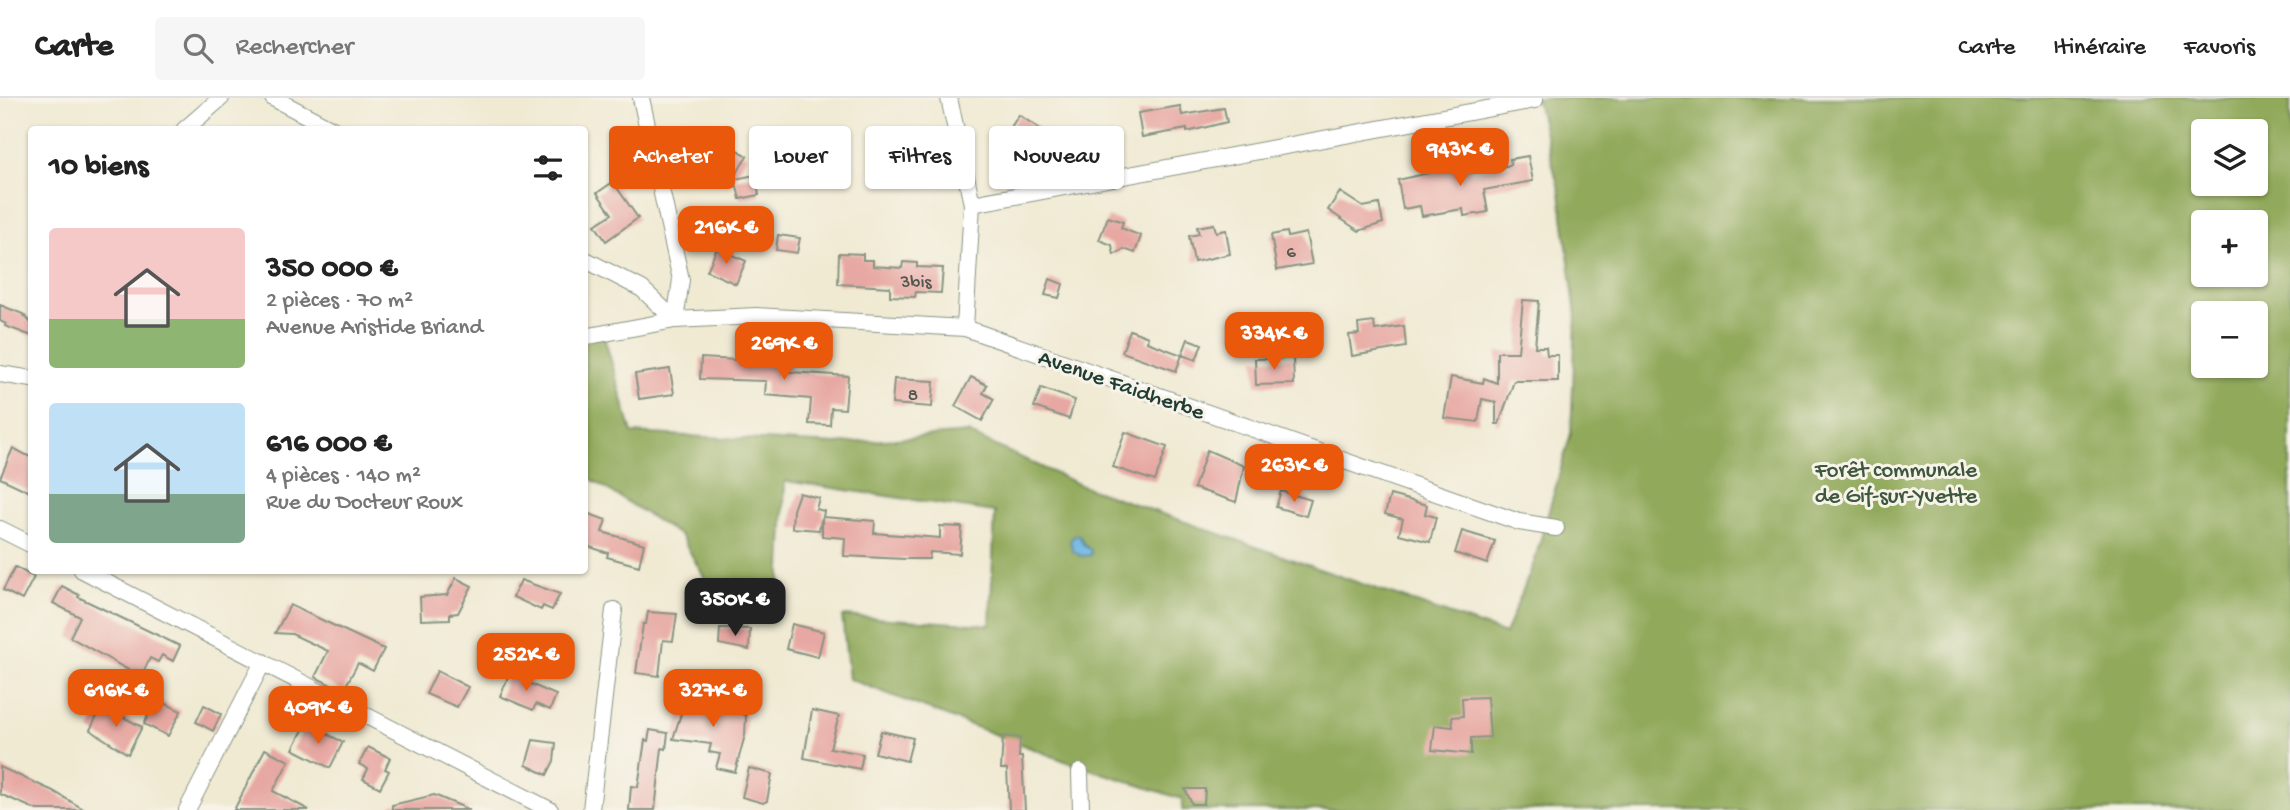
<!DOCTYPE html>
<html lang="fr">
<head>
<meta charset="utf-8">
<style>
  body { margin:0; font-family:"Gochi Hand",sans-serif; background:#f6f6f6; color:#222; height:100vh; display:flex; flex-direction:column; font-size:26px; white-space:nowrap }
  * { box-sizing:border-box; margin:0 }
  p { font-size:23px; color:#767676 }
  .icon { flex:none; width:38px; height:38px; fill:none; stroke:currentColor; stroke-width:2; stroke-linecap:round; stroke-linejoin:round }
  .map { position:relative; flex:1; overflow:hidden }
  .drawer { position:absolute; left:28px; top:28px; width:560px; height:448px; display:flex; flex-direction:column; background:#fff; border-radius:7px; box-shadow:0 2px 5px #0004 }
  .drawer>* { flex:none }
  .top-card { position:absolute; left:609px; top:28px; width:665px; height:63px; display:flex; gap:14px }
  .controls { position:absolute; left:2191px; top:21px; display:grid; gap:14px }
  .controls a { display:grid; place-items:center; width:77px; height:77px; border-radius:7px; background:#fff; box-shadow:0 2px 5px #0004; font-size:35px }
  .price { position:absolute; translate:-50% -60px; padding:0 16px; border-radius:14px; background:#ea580c; color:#fff; font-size:23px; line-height:46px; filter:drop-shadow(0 2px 4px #0008) }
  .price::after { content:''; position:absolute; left:50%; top:42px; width:21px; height:16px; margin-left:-10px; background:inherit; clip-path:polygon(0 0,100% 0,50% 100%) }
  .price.selected { background:#222; color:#fff }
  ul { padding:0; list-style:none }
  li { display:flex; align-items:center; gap:21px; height:175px; padding:0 21px }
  li span { display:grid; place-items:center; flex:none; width:196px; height:140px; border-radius:7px; color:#555 }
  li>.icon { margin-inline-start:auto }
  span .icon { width:84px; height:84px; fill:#fffc; stroke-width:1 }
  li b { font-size:30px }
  h2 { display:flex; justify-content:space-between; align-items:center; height:84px; padding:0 21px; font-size:30px }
  .chip { padding:0 24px; border-radius:7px; background:#fff; box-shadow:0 2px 5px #0004; font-size:24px; line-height:63px }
  .chip.selected { background:#ea580c; color:#fff }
  header { display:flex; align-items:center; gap:42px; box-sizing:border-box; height:98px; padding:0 35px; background:#fff; border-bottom:2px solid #e0e0e0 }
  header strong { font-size:33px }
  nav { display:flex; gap:38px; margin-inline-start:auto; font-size:24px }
  .search { width:490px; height:63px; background:#f6f6f6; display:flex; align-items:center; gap:18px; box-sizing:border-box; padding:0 24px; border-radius:7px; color:#767676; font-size:26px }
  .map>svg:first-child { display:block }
  .forest { fill:#90a95a; stroke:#587347; stroke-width:2; fill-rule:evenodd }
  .water { fill:#6bb5e3; stroke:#45798c; stroke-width:2 }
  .building { fill:#e7a7a2 }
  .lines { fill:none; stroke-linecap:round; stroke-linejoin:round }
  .street-casing { stroke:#889484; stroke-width:18 }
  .street { stroke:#fff; stroke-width:16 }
  .labels { text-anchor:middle; stroke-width:6; stroke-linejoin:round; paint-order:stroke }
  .number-label { font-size:19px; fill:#515850 }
  .street-label { font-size:23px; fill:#1f3d34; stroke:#f7f3e8 }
  .park-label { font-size:23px; fill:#3d583e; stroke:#f7f3e8 }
</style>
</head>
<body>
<header>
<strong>Carte</strong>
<div class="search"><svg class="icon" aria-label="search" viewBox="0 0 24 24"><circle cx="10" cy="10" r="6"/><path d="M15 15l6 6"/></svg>Rechercher</div>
<nav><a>Carte</a><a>Itinéraire</a><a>Favoris</a></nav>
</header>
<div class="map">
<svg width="2290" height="712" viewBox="0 0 2290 712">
  <rect width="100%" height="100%" fill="#f7f3e8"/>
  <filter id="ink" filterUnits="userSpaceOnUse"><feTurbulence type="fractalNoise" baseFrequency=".0143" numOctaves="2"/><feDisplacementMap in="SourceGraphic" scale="14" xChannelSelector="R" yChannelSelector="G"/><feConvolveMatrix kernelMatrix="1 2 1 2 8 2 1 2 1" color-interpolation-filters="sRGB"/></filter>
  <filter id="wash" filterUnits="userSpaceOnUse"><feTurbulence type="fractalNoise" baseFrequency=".00686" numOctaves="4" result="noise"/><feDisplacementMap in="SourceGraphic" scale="28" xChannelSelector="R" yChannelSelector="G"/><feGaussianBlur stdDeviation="1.57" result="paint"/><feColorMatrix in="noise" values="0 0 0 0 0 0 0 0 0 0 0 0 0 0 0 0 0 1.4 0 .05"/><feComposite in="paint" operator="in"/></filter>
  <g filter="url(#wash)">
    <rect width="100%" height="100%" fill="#f0ead3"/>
    <!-- forest -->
    <path class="forest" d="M 1536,0 L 2290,0 L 2290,712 L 1182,712 L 1182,701 L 1065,663 L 849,581 L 842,518 L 990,527 L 995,414 L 785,383 L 779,514 L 722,511 L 681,438 L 585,377 L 584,239 L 603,235 L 632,335 L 835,346 L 968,335 L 1080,387 L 1505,536 L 1534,465 L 1571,335 L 1576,217 L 1560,95 ZM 2203,33 L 2256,33 L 2256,86 L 2203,86 ZM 2203,124 L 2256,124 L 2256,177 L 2203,177 ZM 2203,215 L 2256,215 L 2256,268 L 2203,268 Z"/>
    <!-- water -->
    <path class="water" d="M 1079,437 L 1084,447 L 1091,452 L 1091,457 L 1081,458 L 1073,453 L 1070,443 L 1074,438 Z"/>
    <g id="blocks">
      <!-- building -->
      <path class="building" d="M 1180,8 L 1182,17 L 1224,10 L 1227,24 L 1187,34 L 1187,31 L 1142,39 L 1138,15 Z
        M 1019,17 L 1068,49 L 1057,67 L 1007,35 Z
        M 700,28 L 747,58 L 734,80 L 687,50 Z
        M 1117,38 L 1121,61 L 1102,65 L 1097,41 Z
        M 933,49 L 935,72 L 906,75 L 906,84 L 891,86 L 888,53 Z
        M 1528,58 L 1533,83 L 1484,92 L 1488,114 L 1464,118 L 1463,111 L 1422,118 L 1420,108 L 1403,111 L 1398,82 L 1468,66 L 1470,75 L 1511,67 L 1510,61 Z
        M 755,77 L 759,97 L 740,101 L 735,81 Z
        M 613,84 L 638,120 L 606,143 L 595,127 L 612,116 L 597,95 Z
        M 1340,94 L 1363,109 L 1379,106 L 1383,125 L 1359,133 L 1328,112 Z
        M 1108,119 L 1123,124 L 1121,130 L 1141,138 L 1135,155 L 1124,151 L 1114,157 L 1112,147 L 1099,142 Z
        M 1214,126 L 1216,134 L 1226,132 L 1230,156 L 1194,164 L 1189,138 L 1199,136 L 1197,129 Z
        M 1287,134 L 1288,139 L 1306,135 L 1312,166 L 1277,172 L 1271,137 Z
        M 778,137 L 800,140 L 797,155 L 776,152 Z
        M 717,150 L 746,163 L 736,186 L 707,173 Z
        M 839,155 L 863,156 L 863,162 L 873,162 L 873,168 L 902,170 L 903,164 L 917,165 L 917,169 L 943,170 L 941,195 L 916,194 L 915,199 L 890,198 L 890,189 L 838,186 Z
        M 1050,181 L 1063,186 L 1059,200 L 1045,197 Z
        M 1523,202 L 1539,203 L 1535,249 L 1546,249 L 1547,257 L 1558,257 L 1558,283 L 1514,283 L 1499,326 L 1496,326 L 1496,304 L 1482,301 L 1478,324 L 1444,320 L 1451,279 L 1483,285 L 1484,280 L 1497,285 L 1497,254 L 1518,254 Z
        M 0,207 L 23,216 L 32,226 L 32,238 L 5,228 L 6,226 L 0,223 Z
        M 1374,224 L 1375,232 L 1404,228 L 1406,249 L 1352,258 L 1349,237 L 1359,236 L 1358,226 Z
        M 1130,232 L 1148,239 L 1147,244 L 1182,257 L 1176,273 L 1122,254 Z
        M 1188,241 L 1202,246 L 1196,262 L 1182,257 Z
        M 771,256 L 791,258 L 790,274 L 848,278 L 845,311 L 831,310 L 830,327 L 809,326 L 811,301 L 765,297 L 766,283 L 700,281 L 701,260 L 755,263 L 756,258 L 770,259 Z
        M 1293,260 L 1294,286 L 1256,287 L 1255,261 Z
        M 670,271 L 674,296 L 639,301 L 635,276 Z
        M 971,279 L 987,287 L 983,295 L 994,301 L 982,323 L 955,308 Z
        M 894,281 L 934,283 L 932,309 L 892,306 Z
        M 1041,290 L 1075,302 L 1069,321 L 1034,309 Z
        M 1125,334 L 1167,349 L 1155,383 L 1113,369 Z
        M 13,350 L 32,360 L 32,395 L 0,380 Z
        M 1207,352 L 1244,368 L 1236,404 L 1194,390 Z
        M 1281,393 L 1311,402 L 1306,418 L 1276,409 Z
        M 799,395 L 819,400 L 816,411 L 824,413 L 823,419 L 875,423 L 874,435 L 940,440 L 940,428 L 962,429 L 960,456 L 930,454 L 929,461 L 905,461 L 844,458 L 845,440 L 822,438 L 822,420 L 819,432 L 792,430 L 793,412 Z
        M 1390,397 L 1427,407 L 1425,416 L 1436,419 L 1430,444 L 1399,436 L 1403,421 L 1385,416 Z
        M 584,414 L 606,422 L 602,434 L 644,446 L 639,468 L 607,459 L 608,455 L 584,447 Z
        M 1462,433 L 1495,443 L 1487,466 L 1455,455 Z
        M 15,469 L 34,479 L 22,502 L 3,492 Z
        M 456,480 L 472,488 L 458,515 L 450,516 L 450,521 L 421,522 L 420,499 L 447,497 Z
        M 521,482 L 560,496 L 552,512 L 543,508 L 541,512 L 513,499 Z
        M 62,488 L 79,497 L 78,499 L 180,548 L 173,563 L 162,557 L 158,564 L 150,560 L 141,579 L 70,539 L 80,519 L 53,505 Z
        M 290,507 L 384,551 L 373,573 L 358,565 L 343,593 L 315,579 L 328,553 L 292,536 L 275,535 Z
        M 648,514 L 677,516 L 673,543 L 663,542 L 659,578 L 636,575 L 643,526 L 646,526 Z
        M 792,526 L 824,534 L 818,559 L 786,551 Z
        M 720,530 L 750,531 L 749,552 L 719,546 Z
        M 511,572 L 530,581 L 528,585 L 556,597 L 550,612 L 536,606 L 533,612 L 500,598 Z
        M 437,573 L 468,589 L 457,609 L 426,596 Z
        M 692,590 L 712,596 L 709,607 L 746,617 L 745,637 L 735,674 L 716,670 L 720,656 L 709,654 L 711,646 L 673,641 L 685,603 L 688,604 Z
        M 1487,599 L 1490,639 L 1471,640 L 1471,656 L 1432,652 L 1435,627 L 1453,629 L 1452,619 L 1463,618 L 1462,600 Z
        M 156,601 L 181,613 L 168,638 L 144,626 Z
        M 204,607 L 221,616 L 213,633 L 196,624 Z
        M 102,608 L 142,629 L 128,656 L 90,632 Z
        M 812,612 L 839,618 L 830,650 L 863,656 L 860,671 L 804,660 Z
        M 306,626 L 343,644 L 330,670 L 293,651 Z
        M 650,632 L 668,635 L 666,651 L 662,650 L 655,712 L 629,712 L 631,688 L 638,689 L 645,642 L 648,643 Z
        M 881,633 L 913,640 L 907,663 L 875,655 Z
        M 1003,638 L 1020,640 L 1019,659 L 1022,659 L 1025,712 L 1009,712 L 1007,671 L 1001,671 Z
        M 533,642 L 556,645 L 554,663 L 547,677 L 526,667 Z
        M 368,649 L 390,660 L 385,671 L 389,673 L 380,690 L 363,681 L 368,671 L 359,666 Z
        M 265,651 L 289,663 L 273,693 L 309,712 L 234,712 Z
        M 0,669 L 53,693 L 85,712 L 37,712 L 0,696 Z
        M 749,670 L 772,676 L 767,703 L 763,705 L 742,699 Z
        M 1185,691 L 1205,691 L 1204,706 L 1192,706 Z
        M 434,697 L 470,712 L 392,712 L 392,707 Z"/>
    </g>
  </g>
  <g filter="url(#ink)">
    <use href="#blocks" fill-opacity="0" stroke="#889484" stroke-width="2"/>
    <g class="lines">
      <defs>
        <path id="street" d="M 273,0 L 334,32
          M 641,0 L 681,182 L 675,222
          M 949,0 L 972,106 L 965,230
          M 184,32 L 221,0
          M 972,106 L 1535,2
          M 584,161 L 642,191 L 675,222
          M 584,239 L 675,222 L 756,218 L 965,230 L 1519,424 L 1556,430
          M 0,276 L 32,281
          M 0,431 L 32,447
          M 82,472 L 550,712
          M 1080,674 L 1081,712
          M 187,712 L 263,564
          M 591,712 L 614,512"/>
      </defs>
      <!-- street casing -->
      <use href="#street" class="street-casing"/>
      <!-- street -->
      <use href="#street" class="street"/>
    </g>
  </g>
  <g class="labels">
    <!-- number labels -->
    <g class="number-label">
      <text x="1291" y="159">6</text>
      <text x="916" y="189">3bis</text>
      <text x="913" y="302">8</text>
    </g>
    <!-- street labels -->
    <g class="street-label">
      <text transform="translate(1122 285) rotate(19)" y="8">Avenue Faidherbe</text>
    </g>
    <!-- park labels -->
    <g class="park-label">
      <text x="1896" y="378">Forêt communale<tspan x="1896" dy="26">de Gif-sur-Yvette</tspan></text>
    </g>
  </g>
</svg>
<div class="controls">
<a><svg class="icon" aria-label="layers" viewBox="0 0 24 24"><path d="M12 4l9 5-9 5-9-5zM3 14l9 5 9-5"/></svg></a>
<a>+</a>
<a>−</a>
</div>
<b class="price" style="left:1460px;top:90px">943K €</b>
<b class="price" style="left:726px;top:168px">216K €</b>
<b class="price" style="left:1274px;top:274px">334K €</b>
<b class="price" style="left:784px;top:284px">269K €</b>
<b class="price" style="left:1294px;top:406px">263K €</b>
<b class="price selected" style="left:735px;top:540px">350K €</b>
<b class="price" style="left:526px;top:595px">252K €</b>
<b class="price" style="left:116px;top:631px">616K €</b>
<b class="price" style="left:713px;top:631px">327K €</b>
<b class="price" style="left:318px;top:648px">409K €</b>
<div class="top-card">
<a class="chip selected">Acheter</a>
<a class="chip">Louer</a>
<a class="chip">Filtres</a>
<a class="chip">Nouveau</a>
</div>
<section class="drawer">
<h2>10 biens<svg class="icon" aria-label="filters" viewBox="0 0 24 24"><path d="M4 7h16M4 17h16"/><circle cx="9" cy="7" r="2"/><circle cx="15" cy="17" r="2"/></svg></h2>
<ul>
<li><span style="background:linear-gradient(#f6c9c9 65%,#8fb573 0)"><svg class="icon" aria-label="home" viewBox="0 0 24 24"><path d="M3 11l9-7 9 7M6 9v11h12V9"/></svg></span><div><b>350 000 €</b><p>2 pièces · 70 m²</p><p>Avenue Aristide Briand</p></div></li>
<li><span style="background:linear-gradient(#bfe0f5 65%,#7fa58c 0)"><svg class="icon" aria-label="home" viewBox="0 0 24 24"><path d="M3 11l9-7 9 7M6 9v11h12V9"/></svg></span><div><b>616 000 €</b><p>4 pièces · 140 m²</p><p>Rue du Docteur Roux</p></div></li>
</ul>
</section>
</div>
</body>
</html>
